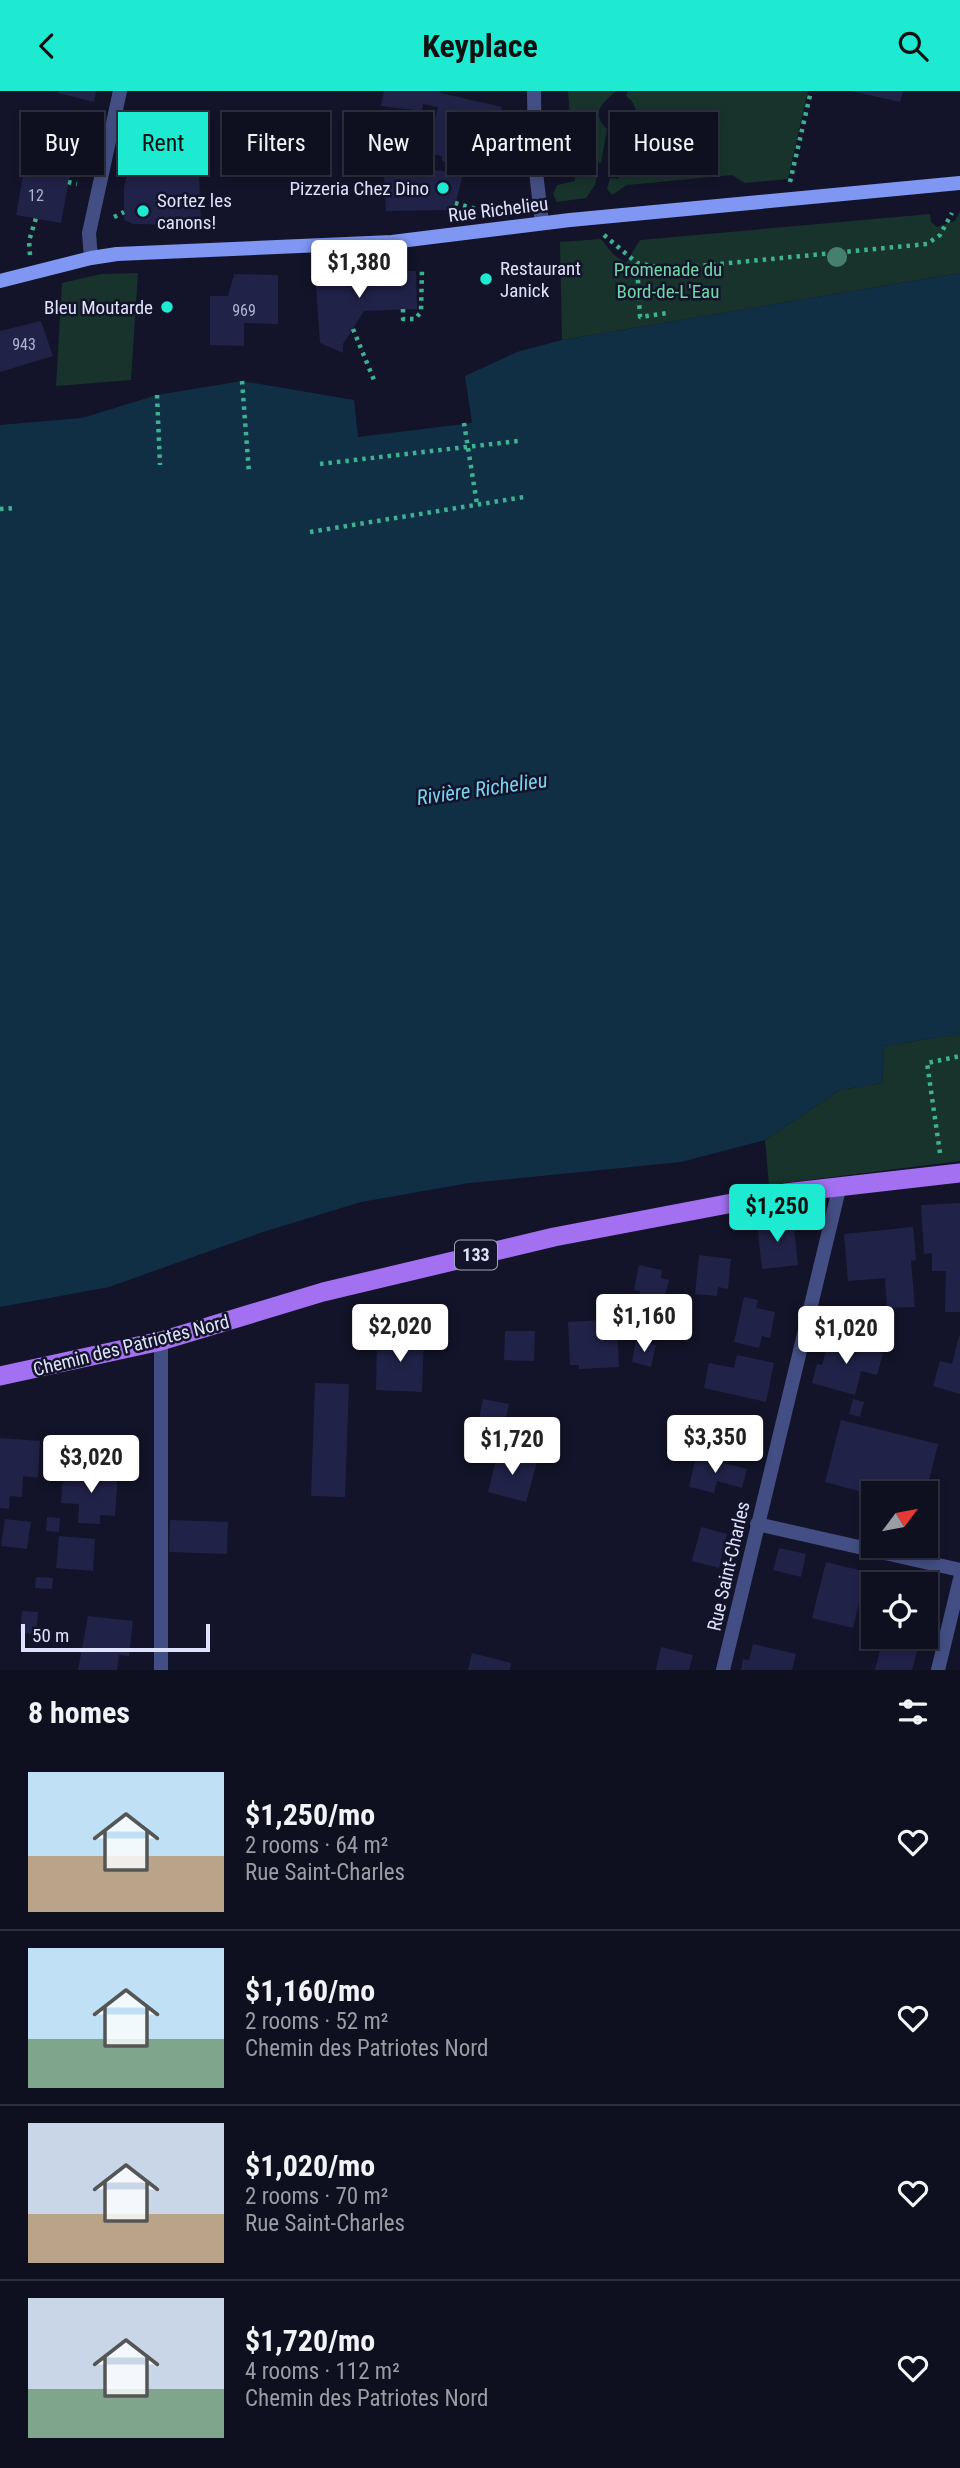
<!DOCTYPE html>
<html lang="en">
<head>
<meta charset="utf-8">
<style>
  body { margin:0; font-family:"Roboto Condensed",sans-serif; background:#1c1d2c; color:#f1f3f6; height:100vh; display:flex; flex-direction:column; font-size:26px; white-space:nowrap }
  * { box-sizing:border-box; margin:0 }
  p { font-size:23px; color:#9b9ca4 }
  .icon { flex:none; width:38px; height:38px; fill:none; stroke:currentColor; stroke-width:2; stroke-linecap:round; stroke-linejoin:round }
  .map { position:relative; height:1579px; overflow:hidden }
  .sheet { display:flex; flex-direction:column; background:#0e0f1f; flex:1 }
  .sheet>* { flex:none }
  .hud { position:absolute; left:21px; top:21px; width:919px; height:63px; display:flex; gap:14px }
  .needle { width:46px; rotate:58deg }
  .controls { position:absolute; left:861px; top:1390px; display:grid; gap:14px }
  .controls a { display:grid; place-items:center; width:77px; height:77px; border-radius:0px; background:#0e0f1f; box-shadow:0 4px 10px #0003,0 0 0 2px #2e2f3d; font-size:35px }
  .scale { position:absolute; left:21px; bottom:18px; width:189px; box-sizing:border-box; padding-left:7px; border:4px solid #dfe2fc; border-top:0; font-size:19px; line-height:24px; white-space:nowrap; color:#dfe2fc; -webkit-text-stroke:5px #131429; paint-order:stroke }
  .price { position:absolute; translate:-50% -60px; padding:0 16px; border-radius:7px; background:#fff; color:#222; font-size:23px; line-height:46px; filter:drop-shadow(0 2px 4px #0008) }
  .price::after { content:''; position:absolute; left:50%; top:42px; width:21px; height:16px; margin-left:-10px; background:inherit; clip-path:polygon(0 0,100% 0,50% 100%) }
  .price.on { background:#1dead1; color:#111 }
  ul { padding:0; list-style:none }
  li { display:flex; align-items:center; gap:21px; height:175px; padding:0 28px }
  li+li { border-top:2px solid #2e2f3d }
  li span { display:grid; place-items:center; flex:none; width:196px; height:140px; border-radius:0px; color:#555 }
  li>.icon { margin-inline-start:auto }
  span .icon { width:84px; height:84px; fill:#fffc; stroke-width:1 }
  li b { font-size:30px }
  h2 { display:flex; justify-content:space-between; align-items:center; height:84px; padding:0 28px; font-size:30px }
  .chip { padding:0 24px; border-radius:0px; background:#0e0f1f; box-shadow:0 4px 10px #0003,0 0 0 2px #2e2f3d; font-size:24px; line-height:63px }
  .chip.on { background:#1dead1; color:#111 }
  header { display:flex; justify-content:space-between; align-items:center; height:91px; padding:0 28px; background:#1dead1; color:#111; font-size:32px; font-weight:700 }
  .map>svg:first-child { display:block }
  .green { fill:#17332b }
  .water { fill:#102f45 }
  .building { fill:#212248 }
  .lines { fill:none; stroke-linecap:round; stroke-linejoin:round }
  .path { stroke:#3db291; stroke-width:4.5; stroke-dasharray:3.5 5; stroke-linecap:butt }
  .minor { stroke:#434f84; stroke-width:14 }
  .tertiary { stroke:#434f84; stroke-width:14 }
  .secondary { stroke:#7f96f3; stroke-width:14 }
  .primary { stroke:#a470f2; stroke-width:19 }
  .tree { fill:#467f6e }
  .poi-dot { fill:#1dead1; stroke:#131429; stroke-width:2.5 }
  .labels { text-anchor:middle; stroke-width:5; stroke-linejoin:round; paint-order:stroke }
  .number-label { font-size:16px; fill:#b0b2cf }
  .shield { fill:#131429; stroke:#a2a4bd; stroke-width:2 }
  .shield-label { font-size:18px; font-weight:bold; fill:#dfe2fc }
  .poi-label { font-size:19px; fill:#dfe2fc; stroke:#131429; text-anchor:end }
  .street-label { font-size:19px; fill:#dfe2fc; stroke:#131429 }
  .park-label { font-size:19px; fill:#70d7a6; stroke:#131429 }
  .water-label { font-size:21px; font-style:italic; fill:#76d4f2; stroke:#131429 }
</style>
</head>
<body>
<header><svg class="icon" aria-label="back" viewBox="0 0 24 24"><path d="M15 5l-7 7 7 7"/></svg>Keyplace<svg class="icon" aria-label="search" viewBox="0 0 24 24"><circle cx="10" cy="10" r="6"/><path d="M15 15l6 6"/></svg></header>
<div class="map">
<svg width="960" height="1579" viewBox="0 0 960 1579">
  <rect width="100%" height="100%" fill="#131429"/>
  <!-- green -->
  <path class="green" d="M 568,0 L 616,0 C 604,11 589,21 607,38 L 601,72 L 589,70 L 586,80 L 597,84 L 595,94 L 586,107 L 557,111 L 553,103 L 557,94 L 575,90 Z
    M 628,0 L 808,0 L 788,88 L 745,92 L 732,84 L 627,94 L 612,104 L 607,98 L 610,87 L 618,88 L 622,78 L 612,74 L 619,41 C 639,36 642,17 626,5 Z
    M 960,120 L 960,182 L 562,249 L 560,151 L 601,148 L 614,164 L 626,172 L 640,149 L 930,123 L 931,131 L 937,136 L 955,130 Z
    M 138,182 L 131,289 L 56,295 L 62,192 L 101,183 Z
    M 960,943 L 960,1070 L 769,1094 L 765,1049 L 840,999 L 882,992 L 884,955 Z"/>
  <!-- water -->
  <path class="water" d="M 960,182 L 960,943 L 884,955 L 882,992 L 840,999 L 765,1049 L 681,1071 L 469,1092 L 361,1111 L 266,1140 L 109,1196 L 0,1216 L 0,334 L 82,327 L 157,304 L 242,290 L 354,309 L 358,346 L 472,332 L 465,285 L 517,261 L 562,249 Z"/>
  <!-- building -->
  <path class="building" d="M 59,0 L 96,0 L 94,11 L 58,2 Z
    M 384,0 L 441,0 L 440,2 L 502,16 L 485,80 L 449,72 L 442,70 L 442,65 L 432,63 L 428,56 L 430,29 L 435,28 L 438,16 L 423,13 L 422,20 L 381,15 Z
    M 851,0 L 903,0 L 900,11 Z
    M 144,37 L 174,44 L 170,67 L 165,66 L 163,75 L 180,76 L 180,83 L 199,84 L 201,134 L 133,133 L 124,129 L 124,97 L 135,45 L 141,46 Z
    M 28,57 L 73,66 L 61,132 L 16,124 Z
    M 388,69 L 423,71 L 422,77 L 463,83 L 454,119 L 386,120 L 384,86 L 388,86 Z
    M 416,180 L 417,218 L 364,220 L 343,253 L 343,262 L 320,252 L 315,182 Z
    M 234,183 L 278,184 L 278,233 L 244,232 L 244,255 L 210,254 L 210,205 L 228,205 Z
    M 41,230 L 53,265 L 0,281 L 0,240 Z
    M 960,1112 L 960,1221 L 945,1221 L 946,1180 L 932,1180 L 932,1162 L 924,1163 L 921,1114 Z
    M 793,1128 L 798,1174 L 762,1178 L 757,1132 Z
    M 913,1136 L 916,1169 L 911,1170 L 915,1216 L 887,1217 L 885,1187 L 848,1190 L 844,1143 Z
    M 699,1164 L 731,1168 L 728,1198 L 718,1196 L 717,1205 L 695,1203 Z
    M 639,1174 L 662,1179 L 661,1187 L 669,1189 L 662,1218 L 637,1213 L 640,1200 L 634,1199 Z
    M 744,1206 L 758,1209 L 756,1217 L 775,1221 L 770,1247 L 762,1245 L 759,1257 L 734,1251 Z
    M 601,1229 L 601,1237 L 617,1236 L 619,1276 L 579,1278 L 579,1274 L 570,1274 L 568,1231 Z
    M 854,1234 L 884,1242 L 881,1257 L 850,1249 Z
    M 505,1240 L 535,1240 L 534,1270 L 504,1269 Z
    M 377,1245 L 424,1247 L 422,1301 L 376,1299 Z
    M 959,1245 L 960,1246 L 960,1303 L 933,1295 L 940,1270 L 952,1273 Z
    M 829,1247 L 883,1262 L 877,1284 L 861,1280 L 855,1304 L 812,1292 L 817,1273 L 822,1274 Z
    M 636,1250 L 656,1254 L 651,1276 L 632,1271 Z
    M 737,1264 L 774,1272 L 766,1311 L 704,1297 L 709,1272 L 734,1277 Z
    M 315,1292 L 349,1293 L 345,1406 L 311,1405 Z
    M 483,1308 L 509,1313 L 502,1347 L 476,1342 Z
    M 853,1308 L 864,1311 L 860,1326 L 849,1323 Z
    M 841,1329 L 938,1353 L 926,1402 L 873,1404 L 825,1391 Z
    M 0,1347 L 40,1350 L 38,1387 L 23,1385 L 22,1406 L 10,1405 L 9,1418 L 0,1417 Z
    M 498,1361 L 537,1371 L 526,1411 L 488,1401 Z
    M 696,1365 L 747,1378 L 742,1397 L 717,1390 L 714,1402 L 689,1396 Z
    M 91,1380 L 118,1382 L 115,1425 L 100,1424 L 100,1433 L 78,1432 L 79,1413 L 61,1412 L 63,1382 L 91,1384 Z
    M 47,1426 L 60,1427 L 59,1441 L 46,1440 Z
    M 5,1428 L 31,1431 L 27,1458 L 1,1455 Z
    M 170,1429 L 228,1431 L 227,1463 L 169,1461 Z
    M 701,1436 L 727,1443 L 719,1477 L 692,1470 Z
    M 59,1445 L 95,1448 L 93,1480 L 56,1477 Z
    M 779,1457 L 806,1463 L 801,1486 L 773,1479 Z
    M 826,1471 L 867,1481 L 853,1537 L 812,1527 Z
    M 36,1486 L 53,1487 L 52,1498 L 35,1497 Z
    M 926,1502 L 931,1503 L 927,1521 L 926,1521 Z
    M 22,1520 L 38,1521 L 36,1543 L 20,1542 Z
    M 88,1525 L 133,1530 L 129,1565 L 119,1564 L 117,1579 L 78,1579 Z
    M 882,1551 L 917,1560 L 912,1579 L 875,1579 Z
    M 753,1553 L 796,1563 L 792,1579 L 741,1579 L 743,1568 L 749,1569 Z
    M 661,1556 L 693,1564 L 689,1579 L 656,1579 Z
    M 472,1562 L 511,1572 L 510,1579 L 468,1579 Z"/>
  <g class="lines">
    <!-- path -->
    <path class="path" d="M 492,52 L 498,54
      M 68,91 L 77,93
      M 790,91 L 811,0
      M 455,112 L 476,118
      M 114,126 L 124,121
      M 604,144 L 637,172 L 667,178 L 927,153 L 940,144 L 952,122
      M 30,164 L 29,150 L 36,127
      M 637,172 L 640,226 L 668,222
      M 403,218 L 403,228 L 415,228 L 421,221 L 422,178
      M 353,238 L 374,289
      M 242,290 L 249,382
      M 157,304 L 160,374
      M 464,332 L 477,413
      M 320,373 L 518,350
      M 0,418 L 14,417
      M 310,441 L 524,406
      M 940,1062 L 927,972 L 960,965"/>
    <!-- minor -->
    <path class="minor" d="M 534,0 L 535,73 L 542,132
      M 161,1250 L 161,1579
      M 757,1433 L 960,1479
      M 723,1579 L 840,1094
      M 938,1579 L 960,1488"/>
    <!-- tertiary -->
    <path class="tertiary" d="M 91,167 L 89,142 L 120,0"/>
    <!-- secondary -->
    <path class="secondary" d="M 0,190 L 91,167 L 117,163 L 392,151 L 570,129 L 960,92"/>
    <!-- primary -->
    <path class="primary" d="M 0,1285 L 161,1250 L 323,1201 L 554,1146 L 785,1102 L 960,1082"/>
  </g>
  <!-- trees -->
  <circle class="tree" cx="837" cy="166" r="10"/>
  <!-- markers -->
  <g class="poi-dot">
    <circle cx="443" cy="97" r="7"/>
    <circle cx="143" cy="120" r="7"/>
    <circle cx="486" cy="188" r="7"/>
    <circle cx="167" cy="216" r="7"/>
  </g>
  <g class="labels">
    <!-- number labels -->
    <g class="number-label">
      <text x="36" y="110">12</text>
      <text x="244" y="225">969</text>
      <text x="24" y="259">943</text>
    </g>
    <!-- shield labels -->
    <rect class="shield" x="455" y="1149.5" width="42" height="29" rx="5"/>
    <g class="shield-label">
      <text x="476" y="1170">133</text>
    </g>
    <!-- poi labels -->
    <g class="poi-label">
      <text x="429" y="104">Pizzeria Chez Dino</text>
      <text x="157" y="116" text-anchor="start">Sortez les<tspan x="157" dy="22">canons!</tspan></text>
      <text x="500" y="184" text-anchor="start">Restaurant<tspan x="500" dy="22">Janick</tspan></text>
      <text x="153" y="223">Bleu Moutarde</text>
    </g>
    <!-- street labels -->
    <g class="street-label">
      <text transform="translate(498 118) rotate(-7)" y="7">Rue Richelieu</text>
      <text transform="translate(131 1254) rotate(-14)" y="7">Chemin des Patriotes Nord</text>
      <text transform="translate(728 1475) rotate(-77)" y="7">Rue Saint-Charles</text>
    </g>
    <!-- park labels -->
    <g class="park-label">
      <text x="668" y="185">Promenade du<tspan x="668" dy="22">Bord-de-L'Eau</tspan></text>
    </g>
    <!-- water labels -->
    <g class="water-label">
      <text transform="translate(482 698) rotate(-8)" y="7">Rivière Richelieu</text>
    </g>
  </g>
</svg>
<div class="controls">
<a><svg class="needle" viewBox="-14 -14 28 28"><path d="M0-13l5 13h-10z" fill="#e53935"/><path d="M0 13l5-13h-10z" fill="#9b9ca4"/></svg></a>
<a><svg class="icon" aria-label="locate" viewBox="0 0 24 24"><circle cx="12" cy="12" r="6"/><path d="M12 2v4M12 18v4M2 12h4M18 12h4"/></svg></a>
</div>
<div class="scale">50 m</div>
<b class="price" style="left:359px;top:209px">$1,380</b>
<b class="price on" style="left:777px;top:1153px">$1,250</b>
<b class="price" style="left:644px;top:1263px">$1,160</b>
<b class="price" style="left:400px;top:1273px">$2,020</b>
<b class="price" style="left:846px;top:1275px">$1,020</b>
<b class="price" style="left:715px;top:1384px">$3,350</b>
<b class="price" style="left:512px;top:1386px">$1,720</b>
<b class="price" style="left:91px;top:1404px">$3,020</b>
<div class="hud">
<a class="chip">Buy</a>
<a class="chip on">Rent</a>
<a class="chip">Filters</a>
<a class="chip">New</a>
<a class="chip">Apartment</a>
<a class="chip">House</a>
</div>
</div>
<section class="sheet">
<h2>8 homes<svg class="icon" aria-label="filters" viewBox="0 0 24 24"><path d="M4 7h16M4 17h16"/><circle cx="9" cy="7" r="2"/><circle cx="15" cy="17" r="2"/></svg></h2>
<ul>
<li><span style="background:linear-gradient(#bfe0f5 60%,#b9a48a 0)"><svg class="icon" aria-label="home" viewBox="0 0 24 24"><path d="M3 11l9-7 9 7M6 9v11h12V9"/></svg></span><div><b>$1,250/mo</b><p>2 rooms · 64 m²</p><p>Rue Saint-Charles</p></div><svg class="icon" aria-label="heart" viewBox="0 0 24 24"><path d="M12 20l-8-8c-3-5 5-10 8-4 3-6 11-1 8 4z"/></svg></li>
<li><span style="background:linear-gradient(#bfe0f5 65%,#7fa58c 0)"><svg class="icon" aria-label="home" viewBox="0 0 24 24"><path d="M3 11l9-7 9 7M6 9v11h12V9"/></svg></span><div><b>$1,160/mo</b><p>2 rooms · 52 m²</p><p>Chemin des Patriotes Nord</p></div><svg class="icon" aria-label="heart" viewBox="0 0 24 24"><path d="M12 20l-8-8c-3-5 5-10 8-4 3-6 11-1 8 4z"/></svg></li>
<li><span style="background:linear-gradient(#c9d6e8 65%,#b9a48a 0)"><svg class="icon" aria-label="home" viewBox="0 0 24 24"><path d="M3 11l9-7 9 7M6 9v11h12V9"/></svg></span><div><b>$1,020/mo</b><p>2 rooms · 70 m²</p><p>Rue Saint-Charles</p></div><svg class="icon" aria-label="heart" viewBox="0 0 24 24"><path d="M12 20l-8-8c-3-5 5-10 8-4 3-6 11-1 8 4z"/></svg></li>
<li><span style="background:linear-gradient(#c9d6e8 65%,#7fa58c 0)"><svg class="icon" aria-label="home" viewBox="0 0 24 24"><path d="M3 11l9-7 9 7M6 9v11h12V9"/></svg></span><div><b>$1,720/mo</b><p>4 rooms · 112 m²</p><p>Chemin des Patriotes Nord</p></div><svg class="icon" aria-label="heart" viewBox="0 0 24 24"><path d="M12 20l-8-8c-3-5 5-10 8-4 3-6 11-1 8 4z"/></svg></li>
</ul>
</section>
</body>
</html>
